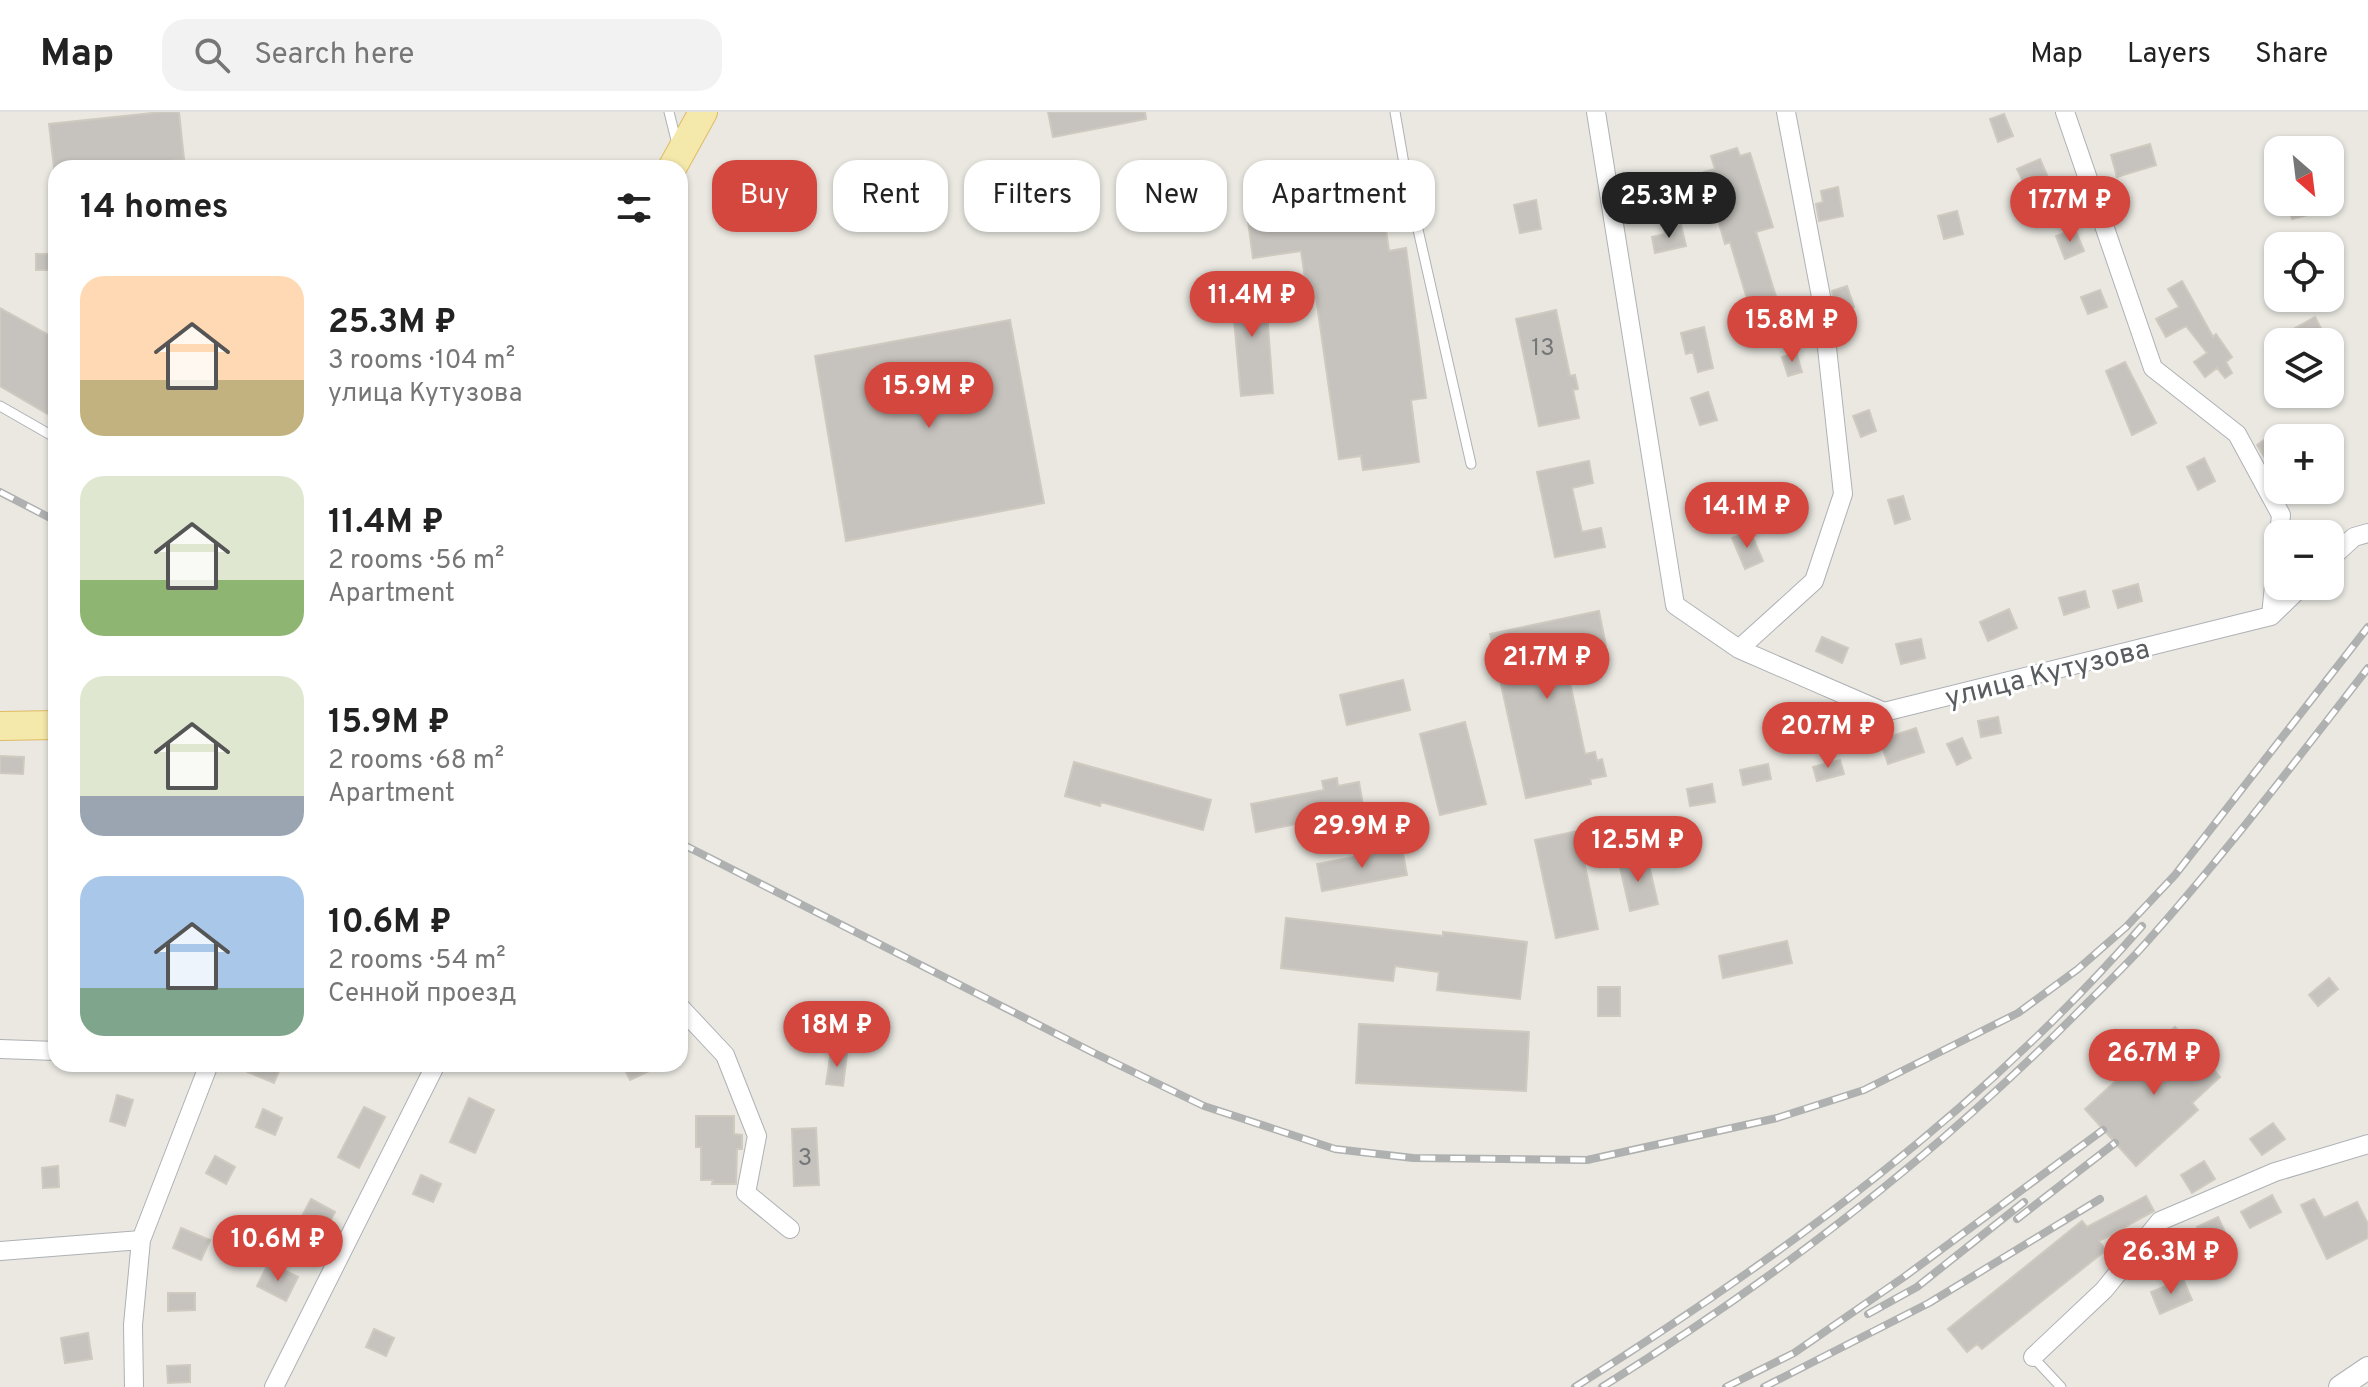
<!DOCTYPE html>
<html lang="en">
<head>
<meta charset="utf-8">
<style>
  body { margin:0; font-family:Overpass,sans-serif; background:#f2f2f2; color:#222; height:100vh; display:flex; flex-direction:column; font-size:30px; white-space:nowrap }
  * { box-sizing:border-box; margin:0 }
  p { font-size:26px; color:#767676 }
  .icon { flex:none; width:44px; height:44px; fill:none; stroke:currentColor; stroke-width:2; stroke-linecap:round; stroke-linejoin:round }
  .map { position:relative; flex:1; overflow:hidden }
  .drawer { position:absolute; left:48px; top:48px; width:640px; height:912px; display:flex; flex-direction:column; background:#fff; border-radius:24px; box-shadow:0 2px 6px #0004 }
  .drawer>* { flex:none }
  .banner { position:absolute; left:712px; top:48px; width:760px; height:72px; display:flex; gap:16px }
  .needle { width:52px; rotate:152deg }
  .fabs { position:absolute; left:2264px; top:24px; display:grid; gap:16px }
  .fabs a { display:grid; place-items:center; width:80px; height:80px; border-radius:16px; background:#fff; box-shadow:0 2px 6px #0004; font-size:40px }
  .price { position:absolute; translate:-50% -68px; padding:0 18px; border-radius:28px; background:#d4473e; color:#fff; font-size:26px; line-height:52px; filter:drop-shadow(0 2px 4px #0008) }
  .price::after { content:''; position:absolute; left:50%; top:48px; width:24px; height:18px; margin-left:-12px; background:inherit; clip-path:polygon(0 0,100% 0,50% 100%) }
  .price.active { background:#222; color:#fff }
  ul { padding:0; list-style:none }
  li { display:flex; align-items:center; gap:24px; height:200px; padding:0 32px }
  li span { display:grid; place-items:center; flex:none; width:224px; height:160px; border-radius:24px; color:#555 }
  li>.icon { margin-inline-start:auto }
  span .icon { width:96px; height:96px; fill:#fffc; stroke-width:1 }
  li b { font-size:34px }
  h2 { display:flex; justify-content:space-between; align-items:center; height:96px; padding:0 32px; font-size:34px }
  .tag { padding:0 28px; border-radius:24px; background:#fff; box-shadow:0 2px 6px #0004; font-size:28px; line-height:72px }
  .tag.active { background:#d4473e; color:#fff }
  header { display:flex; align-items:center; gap:48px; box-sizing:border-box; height:112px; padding:0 40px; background:#fff; border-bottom:2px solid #e0e0e0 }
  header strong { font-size:38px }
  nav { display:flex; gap:44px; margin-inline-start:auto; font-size:28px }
  .search { width:560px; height:72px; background:#f2f2f2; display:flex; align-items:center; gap:20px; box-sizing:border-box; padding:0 28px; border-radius:24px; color:#767676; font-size:30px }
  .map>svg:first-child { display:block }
  .building { fill:#c6c3be; stroke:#cecac0; stroke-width:2 }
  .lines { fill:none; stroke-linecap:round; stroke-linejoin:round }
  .service-casing { stroke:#aeb1b5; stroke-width:11 }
  .minor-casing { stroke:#aeb1b5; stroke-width:20 }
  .tertiary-casing { stroke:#aeb1b5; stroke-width:24 }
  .primary-casing { stroke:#e0bb64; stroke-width:30 }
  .service { stroke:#fff; stroke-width:9 }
  .minor { stroke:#fff; stroke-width:18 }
  .tertiary { stroke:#fff; stroke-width:22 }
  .primary { stroke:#f5e8ab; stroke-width:28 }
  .rail-casing { stroke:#afb0b0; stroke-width:8 }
  .rail { stroke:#fff; stroke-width:5; stroke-dasharray:15; stroke-linecap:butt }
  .labels { text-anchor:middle; stroke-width:6; stroke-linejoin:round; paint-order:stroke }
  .number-label { font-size:24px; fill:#747678 }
  .street-label { font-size:28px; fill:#595c60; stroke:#fff }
</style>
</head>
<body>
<header>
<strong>Map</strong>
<div class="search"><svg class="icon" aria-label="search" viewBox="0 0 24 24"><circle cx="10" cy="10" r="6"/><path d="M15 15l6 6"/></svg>Search here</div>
<nav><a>Map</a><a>Layers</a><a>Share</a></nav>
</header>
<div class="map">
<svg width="2368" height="1275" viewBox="0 0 2368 1275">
  <rect width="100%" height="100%" fill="#eae8e1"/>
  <!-- building -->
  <path class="building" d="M 162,0 L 179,0 L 184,47 L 104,56 L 54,56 L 49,12 Z
    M 1048,0 L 1145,0 L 1146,7 L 1053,25 Z
    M 2004,2 L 2013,24 L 1998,30 L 1990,7 Z
    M 2150,32 L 2156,53 L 2117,65 L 2111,43 Z
    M 1737,36 L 1740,44 L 1750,41 L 1773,115 L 1756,120 L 1778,191 L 1751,200 L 1730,130 L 1725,132 L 1704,60 L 1715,57 L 1711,44 Z
    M 2040,47 L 2050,70 L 2028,80 L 2017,57 Z
    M 1838,75 L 1843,104 L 1819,109 L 1816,92 L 1823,90 L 1821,79 Z
    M 1536,88 L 1541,117 L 1520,121 L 1514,93 Z
    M 2288,90 L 2338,90 L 2339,95 L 2292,107 Z
    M 1382,91 L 1389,139 L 1406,136 L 1426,286 L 1411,288 L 1419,350 L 1363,358 L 1361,344 L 1339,347 L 1315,178 L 1307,180 L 1301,139 L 1253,146 L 1248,109 Z
    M 1957,99 L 1963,122 L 1944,127 L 1938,104 Z
    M 1681,113 L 1686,134 L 1655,141 L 1652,125 L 1665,122 L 1664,117 Z
    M 2075,117 L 2084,139 L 2065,147 L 2056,124 Z
    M 36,142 L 56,142 L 56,158 L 36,158 Z
    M 2182,169 L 2213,225 L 2216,222 L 2232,245 L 2226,250 L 2232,261 L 2225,266 L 2217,256 L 2205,265 L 2194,250 L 2207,241 L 2186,214 L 2166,225 L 2156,207 L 2179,195 L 2168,177 Z
    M 1265,172 L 1273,281 L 1241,284 L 1231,175 Z
    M 1847,174 L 1854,195 L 1836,200 L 1832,179 Z
    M 2100,178 L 2107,195 L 2088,202 L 2081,185 Z
    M 0,196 L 56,227 L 56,307 L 0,274 Z
    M 1556,198 L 1570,264 L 1575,263 L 1578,277 L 1573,278 L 1579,306 L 1539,314 L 1516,207 Z
    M 2315,205 L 2324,222 L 2309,230 L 2293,230 L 2288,220 Z
    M 1010,208 L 1044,391 L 846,429 L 815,244 Z
    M 1704,215 L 1713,256 L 1698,260 L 1693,240 L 1686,242 L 1681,221 Z
    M 1796,240 L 1802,260 L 1788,264 L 1782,245 Z
    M 2125,250 L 2156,311 L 2132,323 L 2106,259 Z
    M 1708,280 L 1717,308 L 1700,313 L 1691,286 Z
    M 1869,298 L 1876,319 L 1861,325 L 1853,304 Z
    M 2278,318 L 2278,367 L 2257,333 Z
    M 2204,346 L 2215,369 L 2198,378 L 2187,355 Z
    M 1589,349 L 1593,371 L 1572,376 L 1582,420 L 1601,416 L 1605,435 L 1555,445 L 1537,360 Z
    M 1903,384 L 1910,407 L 1895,412 L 1888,388 Z
    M 1750,419 L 1763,449 L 1745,457 L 1732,426 Z
    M 2138,472 L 2142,489 L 2118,496 L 2113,479 Z
    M 2085,479 L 2089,495 L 2064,503 L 2059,486 Z
    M 2009,497 L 2017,516 L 1988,529 L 1980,510 Z
    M 1599,499 L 1606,534 L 1564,542 L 1585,642 L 1595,640 L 1597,649 L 1602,647 L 1606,664 L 1590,667 L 1591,672 L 1526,686 L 1490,522 Z
    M 1822,525 L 1848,536 L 1842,551 L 1816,539 Z
    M 1921,527 L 1925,546 L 1901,552 L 1896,532 Z
    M 1403,568 L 1410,598 L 1347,613 L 1340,583 Z
    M 1998,605 L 2001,621 L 1981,625 L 1978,609 Z
    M 1465,610 L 1486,692 L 1440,703 L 1420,622 Z
    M 1916,616 L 1924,640 L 1888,652 L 1880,628 Z
    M 1962,626 L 1971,646 L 1957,653 L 1947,632 Z
    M 0,644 L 24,645 L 23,662 L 0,661 Z
    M 1840,648 L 1844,662 L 1817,669 L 1813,655 Z
    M 1074,650 L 1211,688 L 1203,718 L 1101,690 L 1100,694 L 1065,684 Z
    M 1768,652 L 1771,667 L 1743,673 L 1740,658 Z
    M 1337,666 L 1338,674 L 1359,670 L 1364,699 L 1256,720 L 1251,692 L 1324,678 L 1322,669 Z
    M 1712,672 L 1715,690 L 1690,694 L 1687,677 Z
    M 1578,719 L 1598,817 L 1556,826 L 1535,728 Z
    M 1402,736 L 1407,763 L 1322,779 L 1317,752 Z
    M 1647,745 L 1658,792 L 1630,799 L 1619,751 Z
    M 1286,806 L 1443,824 L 1443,820 L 1527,830 L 1520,887 L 1437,878 L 1439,860 L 1395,854 L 1393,869 L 1281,856 Z
    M 1787,829 L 1792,851 L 1723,866 L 1719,844 Z
    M 2329,866 L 2338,877 L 2318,894 L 2309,883 Z
    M 1598,875 L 1620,875 L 1620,904 L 1598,904 Z
    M 1359,912 L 1529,920 L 1526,979 L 1356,971 Z
    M 2175,915 L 2220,965 L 2192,991 L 2198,998 L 2136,1054 L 2085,997 Z
    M 831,939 L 847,942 L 843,974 L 826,972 Z
    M 229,952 L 282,952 L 274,971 Z
    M 622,952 L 664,952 L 630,968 Z
    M 117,983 L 133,988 L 125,1014 L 110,1009 Z
    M 469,986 L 494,998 L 475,1041 L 450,1030 Z
    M 364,995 L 385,1005 L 359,1056 L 338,1045 Z
    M 263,997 L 282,1006 L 275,1023 L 256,1015 Z
    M 696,1004 L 734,1004 L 734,1022 L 742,1023 L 742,1037 L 737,1037 L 736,1072 L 712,1072 L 713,1068 L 701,1068 L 701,1035 L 696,1035 Z
    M 2273,1011 L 2285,1027 L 2262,1043 L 2250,1027 Z
    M 816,1016 L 819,1073 L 794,1074 L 792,1017 Z
    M 215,1044 L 235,1055 L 226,1072 L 206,1061 Z
    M 2204,1049 L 2215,1067 L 2192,1081 L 2181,1063 Z
    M 58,1054 L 59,1075 L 43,1076 L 42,1056 Z
    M 421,1063 L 441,1072 L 433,1090 L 413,1082 Z
    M 2272,1083 L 2281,1100 L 2250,1116 L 2241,1100 Z
    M 2146,1084 L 2154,1099 L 2099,1129 L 2106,1138 L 1982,1237 L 1977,1232 L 1967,1240 L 1948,1217 L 2082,1109 L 2087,1115 Z
    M 311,1087 L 335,1100 L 326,1117 L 302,1104 Z
    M 2314,1087 L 2324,1106 L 2357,1090 L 2368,1112 L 2368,1126 L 2327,1147 L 2301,1093 Z
    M 2218,1105 L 2225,1120 L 2204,1130 L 2197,1115 Z
    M 181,1116 L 210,1128 L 201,1148 L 173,1136 Z
    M 267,1154 L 280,1161 L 282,1157 L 298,1165 L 286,1189 L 257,1174 Z
    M 2183,1167 L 2192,1188 L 2160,1202 L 2151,1180 Z
    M 168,1181 L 195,1181 L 195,1198 L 168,1199 Z
    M 374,1217 L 394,1226 L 386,1244 L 366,1235 Z
    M 88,1221 L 92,1247 L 65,1251 L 61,1226 Z
    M 190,1253 L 190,1270 L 168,1271 L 167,1254 Z"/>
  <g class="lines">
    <defs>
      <path id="service" d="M 669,0 L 677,32
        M 1395,0 L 1407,69 L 1471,352
        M 0,294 L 56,326
        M 2033,1245 L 2061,1275"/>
      <path id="minor" d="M 1596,0 L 1675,493 L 1739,537 L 1884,600 L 2271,504 L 2302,474
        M 2065,0 L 2153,256 L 2237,322 L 2281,403 L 2279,422
        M 2330,447 L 2354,425 L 2368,421
        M 2271,504 L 2278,431
        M 1739,537 L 1814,469 L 1843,382 L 1822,190 L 1786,0
        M 680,895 L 725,943 L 757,1024 L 746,1081 L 790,1117
        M 0,937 L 56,939
        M 0,1139 L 141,1128
        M 2033,1245 L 2104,1178 L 2160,1109 L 2275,1060 L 2368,1032
        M 134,1275 L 133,1213 L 141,1128 L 209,952
        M 274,1275 L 436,952"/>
      <path id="tertiary" d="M 2340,1275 L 2368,1256"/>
      <path id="primary" d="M 672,56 L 703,0
        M 0,614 L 56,613"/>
    </defs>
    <!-- service casing -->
    <use href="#service" class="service-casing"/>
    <!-- minor casing -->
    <use href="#minor" class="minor-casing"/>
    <!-- tertiary casing -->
    <use href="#tertiary" class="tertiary-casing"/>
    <!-- primary casing -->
    <use href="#primary" class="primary-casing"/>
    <!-- service -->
    <use href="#service" class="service"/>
    <!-- minor -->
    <use href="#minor" class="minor"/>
    <!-- tertiary -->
    <use href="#tertiary" class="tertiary"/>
    <!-- primary -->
    <use href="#primary" class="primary"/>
    <defs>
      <path id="rail" d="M 0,380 L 56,409
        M 680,731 L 1094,941 L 1204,994 L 1335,1037 L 1413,1046 L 1587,1048 L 1777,1006 L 1864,978 L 2018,901 L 2078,857 L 2126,815 L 2175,763 L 2368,515
        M 2017,1107 L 2115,1031
        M 1868,1202 L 1917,1175 L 2024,1090
        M 1575,1275 C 1782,1145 1981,999 2142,814
        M 1602,1275 C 1776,1167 1937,1043 2080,898 C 2104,874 2130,850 2152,824 C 2228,738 2298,646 2368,556
        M 1726,1275 L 1794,1241 L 1904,1165 L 2103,1018
        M 1764,1275 L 1929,1191 L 2100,1087"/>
    </defs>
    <!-- rail casing -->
    <use href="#rail" class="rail-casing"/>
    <!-- rail -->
    <use href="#rail" class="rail"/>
  </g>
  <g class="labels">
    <!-- number labels -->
    <g class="number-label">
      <text x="1543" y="243">13</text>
      <text x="805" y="1053">3</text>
    </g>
    <!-- street labels -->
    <g class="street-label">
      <text transform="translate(2047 560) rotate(-14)" y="10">улица Кутузова</text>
    </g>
  </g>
</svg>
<div class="fabs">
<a><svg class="needle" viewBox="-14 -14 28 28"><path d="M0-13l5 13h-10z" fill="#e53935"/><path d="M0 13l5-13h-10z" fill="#767676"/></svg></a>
<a><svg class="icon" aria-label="locate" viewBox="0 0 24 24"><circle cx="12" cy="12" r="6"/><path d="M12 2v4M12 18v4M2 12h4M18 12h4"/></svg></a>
<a><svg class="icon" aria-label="layers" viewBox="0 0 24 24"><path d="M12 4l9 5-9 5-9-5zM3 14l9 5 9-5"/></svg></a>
<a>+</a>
<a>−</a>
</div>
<b class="price active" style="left:1669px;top:128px">25.3M ₽</b>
<b class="price" style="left:2070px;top:132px">17.7M ₽</b>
<b class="price" style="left:1252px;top:227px">11.4M ₽</b>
<b class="price" style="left:1792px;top:252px">15.8M ₽</b>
<b class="price" style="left:929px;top:318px">15.9M ₽</b>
<b class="price" style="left:1747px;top:438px">14.1M ₽</b>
<b class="price" style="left:1547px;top:589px">21.7M ₽</b>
<b class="price" style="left:1828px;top:658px">20.7M ₽</b>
<b class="price" style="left:1362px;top:758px">29.9M ₽</b>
<b class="price" style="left:1638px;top:772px">12.5M ₽</b>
<b class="price" style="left:837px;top:957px">18M ₽</b>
<b class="price" style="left:2154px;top:985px">26.7M ₽</b>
<b class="price" style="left:278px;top:1171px">10.6M ₽</b>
<b class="price" style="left:2171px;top:1184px">26.3M ₽</b>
<div class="banner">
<a class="tag active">Buy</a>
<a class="tag">Rent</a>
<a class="tag">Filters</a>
<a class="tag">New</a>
<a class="tag">Apartment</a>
</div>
<section class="drawer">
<h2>14 homes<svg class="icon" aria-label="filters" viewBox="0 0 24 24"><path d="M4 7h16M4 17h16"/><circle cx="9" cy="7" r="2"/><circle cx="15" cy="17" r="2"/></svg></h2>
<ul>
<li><span style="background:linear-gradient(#ffd9b3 65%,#c2b280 0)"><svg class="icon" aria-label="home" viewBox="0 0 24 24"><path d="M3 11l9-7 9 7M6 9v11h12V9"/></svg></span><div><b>25.3M ₽</b><p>3 rooms · 104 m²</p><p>улица Кутузова</p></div></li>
<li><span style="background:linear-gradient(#dfe7d0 65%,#8fb573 0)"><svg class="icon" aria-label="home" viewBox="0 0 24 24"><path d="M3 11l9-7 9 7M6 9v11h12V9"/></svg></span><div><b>11.4M ₽</b><p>2 rooms · 56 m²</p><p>Apartment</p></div></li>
<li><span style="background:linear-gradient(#dfe7d0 75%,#9aa5b1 0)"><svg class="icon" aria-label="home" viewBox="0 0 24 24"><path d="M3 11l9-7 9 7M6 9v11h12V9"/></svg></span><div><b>15.9M ₽</b><p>2 rooms · 68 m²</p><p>Apartment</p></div></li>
<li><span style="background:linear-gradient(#a9c7e8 70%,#7fa58c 0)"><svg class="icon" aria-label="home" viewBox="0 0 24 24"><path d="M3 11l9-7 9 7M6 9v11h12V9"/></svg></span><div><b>10.6M ₽</b><p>2 rooms · 54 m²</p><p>Сенной проезд</p></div></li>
</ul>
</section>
</div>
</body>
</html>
